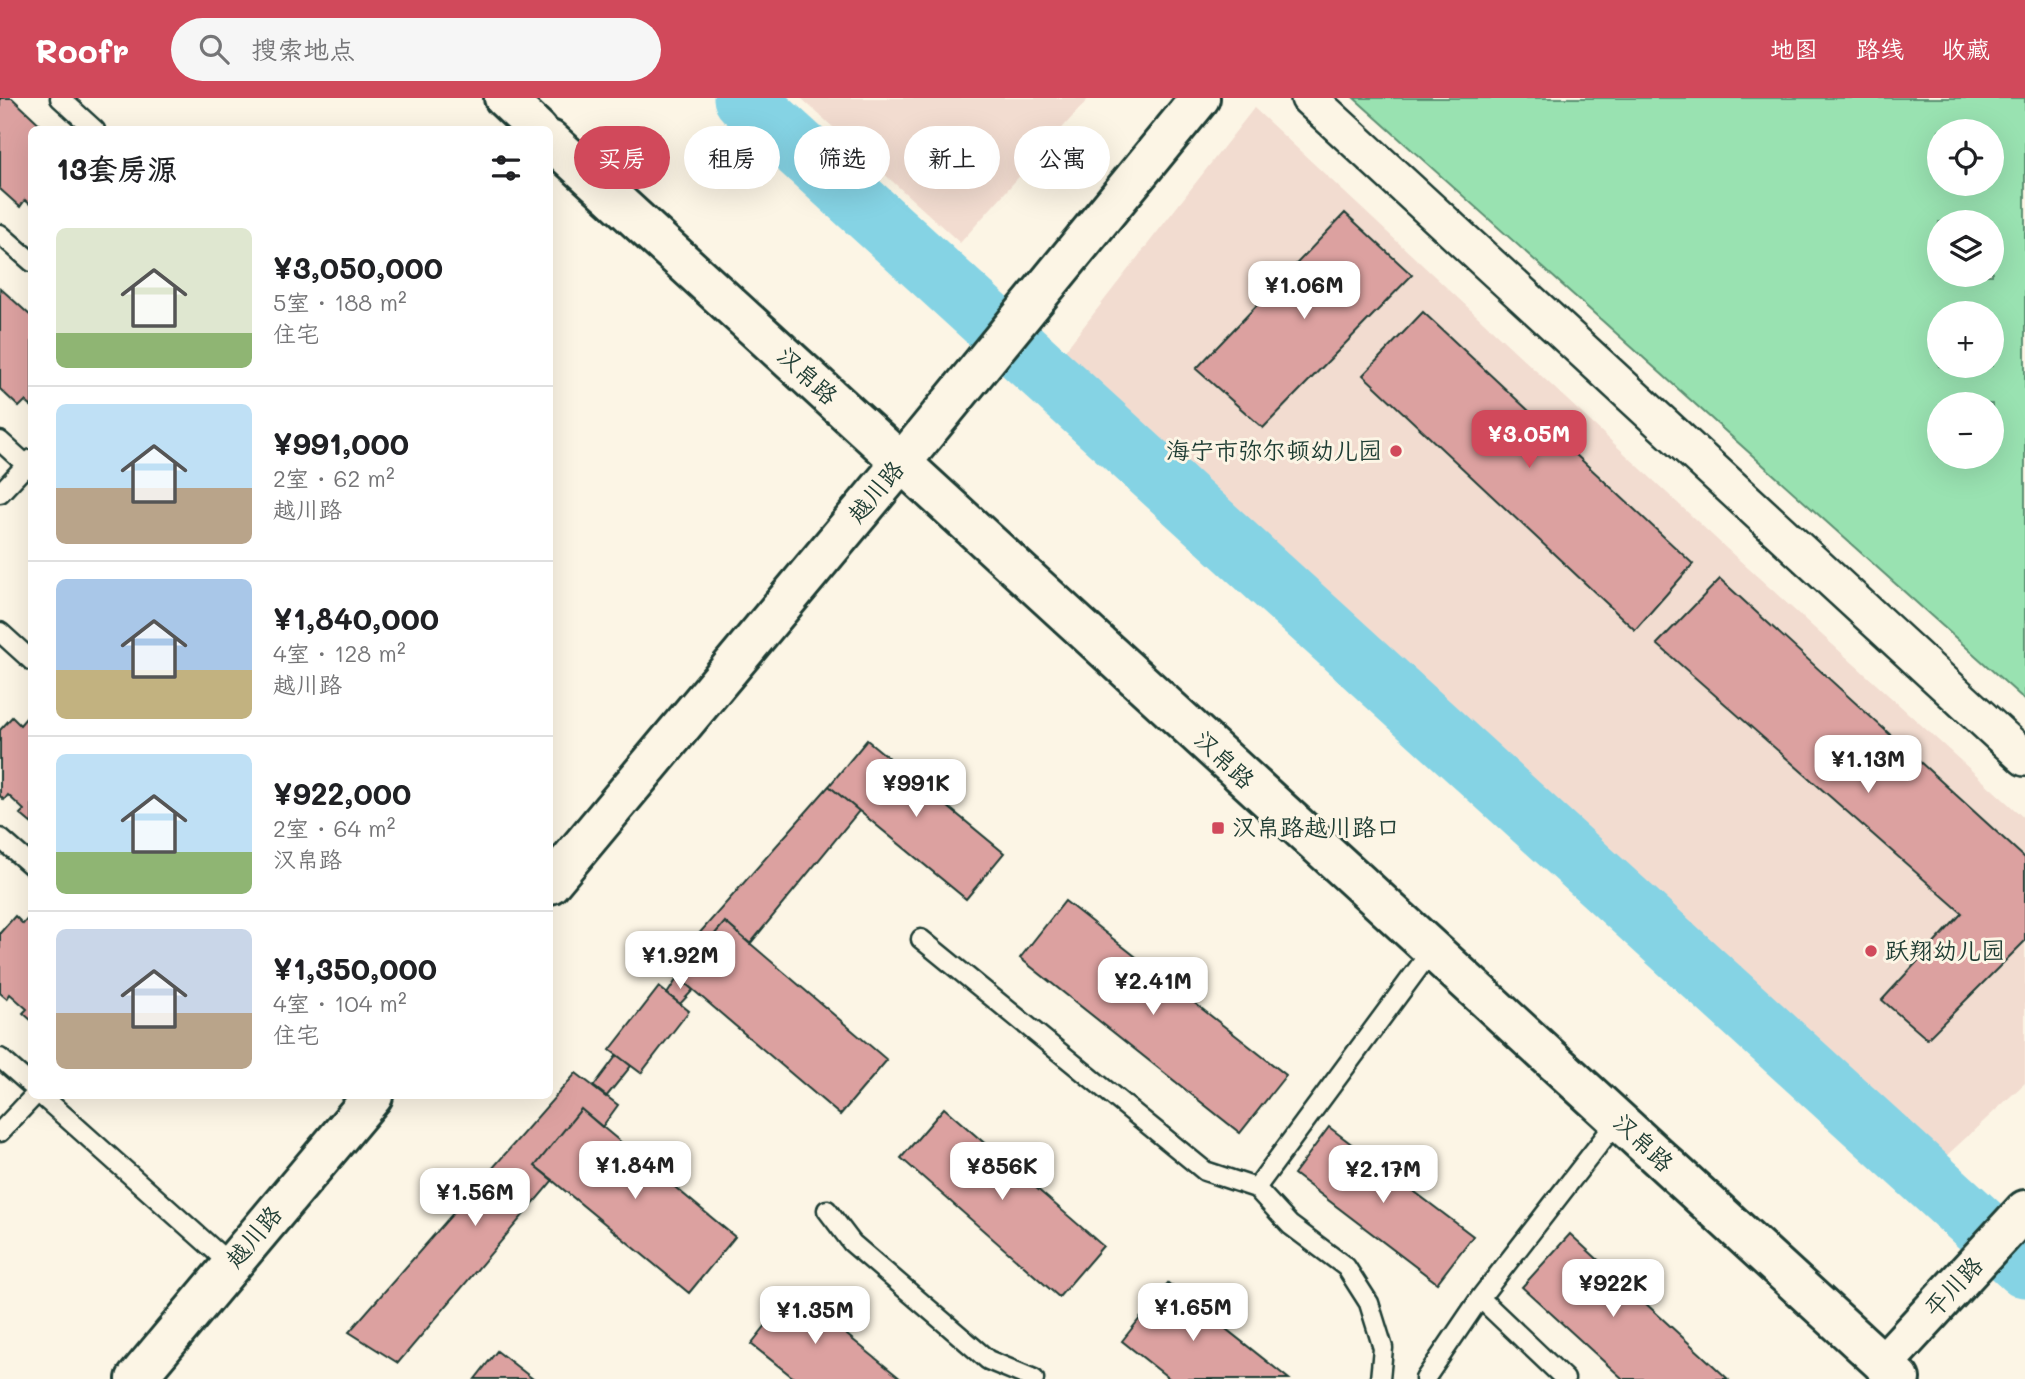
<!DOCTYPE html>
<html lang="zh">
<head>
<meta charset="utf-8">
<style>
  body { margin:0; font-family:Mali,"LXGW WenKai TC",sans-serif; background:#f6f6f6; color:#202124; height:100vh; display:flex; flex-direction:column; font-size:26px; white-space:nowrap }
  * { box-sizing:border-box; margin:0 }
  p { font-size:23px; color:#757577 }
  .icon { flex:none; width:38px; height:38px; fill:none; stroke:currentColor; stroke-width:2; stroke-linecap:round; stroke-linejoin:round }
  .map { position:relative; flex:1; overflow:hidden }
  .panel { position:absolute; left:28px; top:28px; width:525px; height:973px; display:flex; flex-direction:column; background:#fff; border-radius:10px; box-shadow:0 7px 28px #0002 }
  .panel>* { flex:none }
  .banner { position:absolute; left:574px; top:28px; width:665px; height:63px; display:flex; gap:14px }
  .buttons { position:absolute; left:1927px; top:21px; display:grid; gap:14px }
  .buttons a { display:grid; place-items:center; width:77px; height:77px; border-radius:50%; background:#fff; box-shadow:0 7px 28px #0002; font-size:35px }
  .price { position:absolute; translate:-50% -60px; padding:0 16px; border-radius:14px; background:#fff; color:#222; font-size:23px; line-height:46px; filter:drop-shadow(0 2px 4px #0008) }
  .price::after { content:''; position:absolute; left:50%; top:42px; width:21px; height:16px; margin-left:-10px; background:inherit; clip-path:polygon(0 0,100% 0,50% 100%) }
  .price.current { background:#d1495b; color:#fff }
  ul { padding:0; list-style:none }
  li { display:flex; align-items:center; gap:21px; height:175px; padding:0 28px }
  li+li { border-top:2px solid #e0e0e0 }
  li span { display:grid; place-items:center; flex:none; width:196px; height:140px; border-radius:10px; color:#555 }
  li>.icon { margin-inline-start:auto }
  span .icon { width:84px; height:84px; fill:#fffc; stroke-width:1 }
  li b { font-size:30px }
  h2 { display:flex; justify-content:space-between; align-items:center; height:84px; padding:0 28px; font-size:30px }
  .chip { padding:0 24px; border-radius:32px; background:#fff; box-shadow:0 7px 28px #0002; font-size:24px; line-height:63px }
  .chip.current { background:#d1495b; color:#fff }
  header { display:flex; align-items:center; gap:42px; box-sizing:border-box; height:98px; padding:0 35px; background:#d1495b; color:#fff }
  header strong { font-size:33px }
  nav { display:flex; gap:38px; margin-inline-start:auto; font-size:24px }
  .search { width:490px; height:63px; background:#f6f6f6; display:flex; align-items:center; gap:18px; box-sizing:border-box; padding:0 24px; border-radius:38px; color:#757577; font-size:26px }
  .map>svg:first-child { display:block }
  .built { fill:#f2dcd0 }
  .green { fill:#99e2b1; stroke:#5c9072; stroke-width:2; fill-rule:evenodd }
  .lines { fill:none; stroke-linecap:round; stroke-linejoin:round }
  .river { stroke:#85d3e4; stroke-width:61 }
  .building { fill:#dca1a0; stroke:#1f3d34; stroke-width:2 }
  .service-casing { stroke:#1f3d34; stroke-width:23 }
  .minor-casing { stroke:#1f3d34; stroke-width:40 }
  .tertiary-casing { stroke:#1f3d34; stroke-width:44 }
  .service { stroke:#fcf5e5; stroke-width:18 }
  .minor { stroke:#fcf5e5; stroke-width:35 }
  .tertiary { stroke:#fcf5e5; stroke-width:38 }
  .poi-dot { fill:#d1495b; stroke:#fcf5e5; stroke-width:2.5 }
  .labels { text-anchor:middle; stroke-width:6; stroke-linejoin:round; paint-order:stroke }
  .street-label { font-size:24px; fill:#1f3d34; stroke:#fcf5e5 }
  .poi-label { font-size:24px; fill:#1f3d34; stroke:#fcf5e5; text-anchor:start }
</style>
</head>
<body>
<header>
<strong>Roofr</strong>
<div class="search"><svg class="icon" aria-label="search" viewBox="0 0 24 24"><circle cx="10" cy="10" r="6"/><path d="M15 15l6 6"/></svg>搜索地点</div>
<nav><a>地图</a><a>路线</a><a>收藏</a></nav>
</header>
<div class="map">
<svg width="2025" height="1281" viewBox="0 0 2025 1281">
  <rect width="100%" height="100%" fill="#fcf5e5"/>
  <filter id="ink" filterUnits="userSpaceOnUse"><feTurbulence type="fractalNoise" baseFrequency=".0143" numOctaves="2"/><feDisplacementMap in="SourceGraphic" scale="14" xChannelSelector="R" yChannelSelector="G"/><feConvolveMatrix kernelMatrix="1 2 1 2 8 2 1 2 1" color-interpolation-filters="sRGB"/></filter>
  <g filter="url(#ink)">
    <!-- built -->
    <path class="built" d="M 801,0 L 1089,0 L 960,145 Z
      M 1254,10 L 1727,451 L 2025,721 L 2025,985 L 1944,1060 L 1063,255 Z"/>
    <!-- green -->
    <path class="green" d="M 1354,0 L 2025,0 L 2025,602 ZM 1939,33 L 1992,33 L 1992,86 L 1939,86 ZM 1939,124 L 1992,124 L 1992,177 L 1939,177 ZM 1939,215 L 1992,215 L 1992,268 L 1939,268 ZM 1939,306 L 1992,306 L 1992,359 L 1939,359 Z"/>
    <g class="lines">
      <!-- river -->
      <path class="river" d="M 744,0 L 2025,1169"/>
    </g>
    <!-- building -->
    <path class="building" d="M 0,0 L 12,0 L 46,32 L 32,32 L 32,108 L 25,102 L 20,109 L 0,91 Z
      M 1345,115 L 1412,177 L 1263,330 L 1196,271 Z
      M 0,190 L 32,219 L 32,309 L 25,303 L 19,309 L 0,291 Z
      M 1423,214 L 1693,466 L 1635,532 L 1363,277 Z
      M 1720,481 L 2025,760 L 2025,843 L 1927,941 L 1882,902 L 1962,815 L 1657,546 Z
      M 12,619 L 20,627 L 26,620 L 32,625 L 32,726 L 20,716 L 24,712 L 8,697 L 4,702 L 0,698 L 0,632 Z
      M 867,642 L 1004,755 L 966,801 L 829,688 Z
      M 829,688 L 859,713 L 750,846 L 725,824 L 678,879 L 667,872 Z
      M 1065,803 L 1286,977 L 1240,1035 L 1020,860 Z
      M 15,818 L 23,826 L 29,819 L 32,821 L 32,923 L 23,915 L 27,911 L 10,896 L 7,901 L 0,895 L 0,835 Z
      M 725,824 L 887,962 L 840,1017 L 678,879 Z
      M 678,879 L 693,892 L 680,906 L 667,896 Z
      M 659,889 L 689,913 L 641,975 L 610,952 Z
      M 617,957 L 631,968 L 606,999 L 593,989 Z
      M 576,975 L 618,1007 L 602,1029 L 581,1011 L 535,1068 L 553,1082 L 398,1265 L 349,1234 Z
      M 944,1010 L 1103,1148 L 1059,1199 L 901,1060 Z
      M 581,1011 L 735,1139 L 689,1195 L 535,1068 Z
      M 1329,1029 L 1473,1138 L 1437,1185 L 1294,1076 Z
      M 1570,1136 L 1728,1281 L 1623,1281 L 1522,1189 Z
      M 1168,1185 L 1289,1281 L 1170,1281 L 1122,1243 Z
      M 793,1193 L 901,1281 L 795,1281 L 751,1246 Z
      M 497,1253 L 533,1281 L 475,1281 Z"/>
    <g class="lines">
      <defs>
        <path id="service" d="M 60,0 L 95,32
          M 0,136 L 32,164
          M 0,343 L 32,372
          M 0,395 L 32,361
          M 0,534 L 32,563
          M 0,740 L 32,768
          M 921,841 L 1205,1073 L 1256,1090 L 1290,1127 L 1346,1169 L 1369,1205 L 1383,1250 L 1380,1281
          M 0,960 L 32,988
          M 42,998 L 231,1167
          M 0,1034 L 34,998
          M 1256,1090 L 1431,853
          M 827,1112 L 852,1145 L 988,1262 L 1034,1281
          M 1480,1200 L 1565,1281
          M 1425,1281 L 1480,1200 L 1618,1022"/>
        <path id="minor" d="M 1309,0 L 2025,660"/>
        <path id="tertiary" d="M 504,0 L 538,32
          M 550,42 L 1900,1281
          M 550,786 L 902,364 L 1200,0
          M 1883,1266 L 2025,1112
          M 136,1281 L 373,998"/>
      </defs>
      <!-- service casing -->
      <use href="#service" class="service-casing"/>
      <!-- minor casing -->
      <use href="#minor" class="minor-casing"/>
      <!-- tertiary casing -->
      <use href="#tertiary" class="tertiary-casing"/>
      <!-- service -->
      <use href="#service" class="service"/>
      <!-- minor -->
      <use href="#minor" class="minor"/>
      <!-- tertiary -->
      <use href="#tertiary" class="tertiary"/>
    </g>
  </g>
  <!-- markers -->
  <g class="poi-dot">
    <circle cx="1396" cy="353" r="7"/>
    <rect x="1211" y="723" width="14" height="14" rx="3.5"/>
    <circle cx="1871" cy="853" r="7"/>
  </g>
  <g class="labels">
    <!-- street labels -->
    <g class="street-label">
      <text transform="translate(807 278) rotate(42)" y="8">汉帛路</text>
      <text transform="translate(876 394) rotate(-50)" y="8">越川路</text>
      <text transform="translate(1224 662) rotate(43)" y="8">汉帛路</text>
      <text transform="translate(1643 1045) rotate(43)" y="8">汉帛路</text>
      <text transform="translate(254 1139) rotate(-50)" y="8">越川路</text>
      <text transform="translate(1954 1189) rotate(-47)" y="8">平川路</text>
    </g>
    <!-- poi labels -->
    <g class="poi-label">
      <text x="1382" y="361" text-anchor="end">海宁市弥尔顿幼儿园</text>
      <text x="1232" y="738">汉帛路越川路口</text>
      <text x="1885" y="861">跃翔幼儿园</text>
    </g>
  </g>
</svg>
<div class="buttons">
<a><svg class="icon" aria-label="locate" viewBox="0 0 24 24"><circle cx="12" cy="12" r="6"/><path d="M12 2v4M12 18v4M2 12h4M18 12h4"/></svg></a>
<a><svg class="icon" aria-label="layers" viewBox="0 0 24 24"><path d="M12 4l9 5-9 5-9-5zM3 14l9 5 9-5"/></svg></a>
<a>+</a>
<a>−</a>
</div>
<b class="price" style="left:1304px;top:223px">¥1.06M</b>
<b class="price current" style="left:1529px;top:372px">¥3.05M</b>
<b class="price" style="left:1868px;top:697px">¥1.13M</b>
<b class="price" style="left:916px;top:721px">¥991K</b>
<b class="price" style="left:680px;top:893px">¥1.92M</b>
<b class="price" style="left:1153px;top:919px">¥2.41M</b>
<b class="price" style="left:635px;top:1103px">¥1.84M</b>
<b class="price" style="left:1002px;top:1104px">¥856K</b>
<b class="price" style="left:1383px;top:1107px">¥2.17M</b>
<b class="price" style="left:475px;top:1130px">¥1.56M</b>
<b class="price" style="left:1613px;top:1221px">¥922K</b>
<b class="price" style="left:1193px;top:1245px">¥1.65M</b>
<b class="price" style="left:815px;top:1248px">¥1.35M</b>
<div class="banner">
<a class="chip current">买房</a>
<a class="chip">租房</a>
<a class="chip">筛选</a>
<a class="chip">新上</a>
<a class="chip">公寓</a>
</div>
<section class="panel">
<h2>13套房源<svg class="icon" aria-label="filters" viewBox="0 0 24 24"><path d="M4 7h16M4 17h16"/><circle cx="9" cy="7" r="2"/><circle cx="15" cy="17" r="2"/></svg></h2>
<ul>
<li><span style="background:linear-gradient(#dfe7d0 75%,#8fb573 0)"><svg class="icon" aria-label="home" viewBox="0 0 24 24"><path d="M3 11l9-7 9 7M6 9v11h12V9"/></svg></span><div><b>¥3,050,000</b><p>5室 · 188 m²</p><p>住宅</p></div></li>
<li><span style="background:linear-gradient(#bfe0f5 60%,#b9a48a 0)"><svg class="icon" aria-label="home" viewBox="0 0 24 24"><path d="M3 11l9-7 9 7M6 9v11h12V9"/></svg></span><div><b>¥991,000</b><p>2室 · 62 m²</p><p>越川路</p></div></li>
<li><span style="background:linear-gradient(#a9c7e8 65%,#c2b280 0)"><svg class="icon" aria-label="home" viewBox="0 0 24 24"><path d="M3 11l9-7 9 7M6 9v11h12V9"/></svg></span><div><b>¥1,840,000</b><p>4室 · 128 m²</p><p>越川路</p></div></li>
<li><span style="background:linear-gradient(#bfe0f5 70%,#8fb573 0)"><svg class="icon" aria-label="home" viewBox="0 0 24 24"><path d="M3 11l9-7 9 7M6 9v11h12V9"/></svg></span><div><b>¥922,000</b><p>2室 · 64 m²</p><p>汉帛路</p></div></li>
<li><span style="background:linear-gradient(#c9d6e8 60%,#b9a48a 0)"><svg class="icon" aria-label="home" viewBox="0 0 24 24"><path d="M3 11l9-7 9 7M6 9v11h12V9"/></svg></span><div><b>¥1,350,000</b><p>4室 · 104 m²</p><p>住宅</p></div></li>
</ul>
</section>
</div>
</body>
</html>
